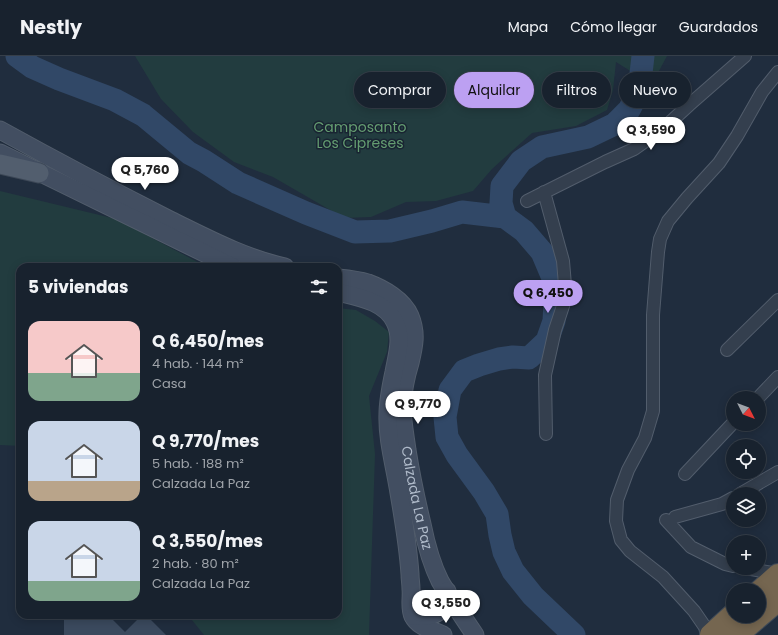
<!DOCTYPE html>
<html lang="es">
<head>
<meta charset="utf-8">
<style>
  body { margin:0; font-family:Poppins,sans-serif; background:#252f3a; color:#f1f3f6; height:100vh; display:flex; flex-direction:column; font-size:15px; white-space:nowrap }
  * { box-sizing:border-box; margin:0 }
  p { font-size:13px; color:#9fa4aa }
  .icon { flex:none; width:22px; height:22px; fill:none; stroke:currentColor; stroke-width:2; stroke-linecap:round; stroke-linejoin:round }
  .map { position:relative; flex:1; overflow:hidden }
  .side { position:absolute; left:16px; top:207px; width:326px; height:356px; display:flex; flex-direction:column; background:#18222e; border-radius:12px; box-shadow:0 2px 10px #0003,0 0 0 1px #363f4a }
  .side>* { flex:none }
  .banner { position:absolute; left:354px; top:16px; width:364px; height:36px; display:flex; gap:8px }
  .needle { width:26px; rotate:132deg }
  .controls { position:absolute; left:726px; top:335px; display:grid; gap:8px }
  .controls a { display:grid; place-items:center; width:40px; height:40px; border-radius:50%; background:#18222e; box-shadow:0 2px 10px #0003,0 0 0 1px #363f4a; font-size:20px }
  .price { position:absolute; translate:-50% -34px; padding:0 9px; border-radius:14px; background:#fff; color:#222; font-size:13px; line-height:26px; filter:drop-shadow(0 1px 2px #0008) }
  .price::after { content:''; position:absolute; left:50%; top:24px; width:12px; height:9px; margin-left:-6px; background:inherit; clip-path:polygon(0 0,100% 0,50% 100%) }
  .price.active { background:#bca0f2; color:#111 }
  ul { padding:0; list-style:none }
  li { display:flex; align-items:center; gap:12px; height:100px; padding:0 12px }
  li span { display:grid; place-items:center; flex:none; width:112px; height:80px; border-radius:12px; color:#555 }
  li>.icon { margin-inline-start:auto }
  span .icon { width:48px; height:48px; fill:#fffc; stroke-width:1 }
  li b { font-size:17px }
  h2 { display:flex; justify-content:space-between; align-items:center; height:48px; padding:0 12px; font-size:17px }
  .chip { padding:0 14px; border-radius:18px; background:#18222e; box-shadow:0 2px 10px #0003,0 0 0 1px #363f4a; font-size:14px; line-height:36px }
  .chip.active { background:#bca0f2; color:#111 }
  header { display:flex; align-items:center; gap:24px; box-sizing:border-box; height:56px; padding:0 20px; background:#18222e; border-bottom:1px solid #363f4a }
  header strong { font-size:19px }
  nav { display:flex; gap:22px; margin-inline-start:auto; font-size:14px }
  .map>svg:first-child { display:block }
  .green { fill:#223c3f }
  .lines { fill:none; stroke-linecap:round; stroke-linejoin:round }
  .river { stroke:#314867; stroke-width:23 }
  .building { fill:#3b4a5e }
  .street-casing { stroke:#525d6c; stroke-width:14 }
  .secondary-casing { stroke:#525d6c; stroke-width:19 }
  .primary-casing { stroke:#3d4857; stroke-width:21 }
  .highway-casing { stroke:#3f4a58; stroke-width:24 }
  .street { stroke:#343f4e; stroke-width:12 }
  .secondary { stroke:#424e61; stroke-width:17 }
  .primary { stroke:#525e6e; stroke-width:19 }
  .highway { stroke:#756650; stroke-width:22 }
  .labels { text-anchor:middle; stroke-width:3; stroke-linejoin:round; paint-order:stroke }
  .park-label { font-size:14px; fill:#649d71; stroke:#192432 }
  .street-label { font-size:14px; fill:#afbac9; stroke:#192432 }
</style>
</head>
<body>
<header>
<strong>Nestly</strong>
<nav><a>Mapa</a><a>Cómo llegar</a><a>Guardados</a></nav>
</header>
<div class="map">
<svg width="778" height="579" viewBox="0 0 778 579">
  <rect width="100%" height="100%" fill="#202d3e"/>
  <!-- green -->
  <path class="green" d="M 135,0 L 667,0 L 653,26 L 632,16 L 616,6 L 613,34 L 607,54 L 576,70 L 532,77 L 492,113 L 473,135 L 436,145 L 406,146 L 371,161 L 344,162 L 273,121 L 234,106 L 193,76 L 161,43 Z
    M 0,135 L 116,163 L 207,211 L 20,211 L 20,390 L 0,389 Z
    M 338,252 L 356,254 L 375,265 L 389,276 L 387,296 L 369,340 L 375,398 L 369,579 L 204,579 L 188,559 L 338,559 Z"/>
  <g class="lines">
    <!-- river -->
    <path class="river" d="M 17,0 L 32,11 L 59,23 L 115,44 L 143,59 L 189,97 L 204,105 L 238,127 L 306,157 L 355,176 L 390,175 L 432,165 L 462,156 L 505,161 L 524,175 L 542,196 L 553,222 L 555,245 L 554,265 L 547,285 L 529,302 L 513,301 L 499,303 L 479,309 L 464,315 L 450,334 L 445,361 L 447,381 L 457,399 L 484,436 L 497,458 L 500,479 L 504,496 L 513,515 L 533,540 L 574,579
      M 505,161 L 501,147 L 502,130 L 521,105 L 542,91 L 588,81 L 615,68 L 629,54 L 639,35 L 643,0"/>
  </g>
  <!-- building -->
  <path class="building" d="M 101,559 L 108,559 L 125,576 L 142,559 L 146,559 L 166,579 L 64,579 L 64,564 Z"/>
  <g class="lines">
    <defs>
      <path id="street" d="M 544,136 L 563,205 L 566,241 L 555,274 L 545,319 L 546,378
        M 527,145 L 605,106 L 634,93 L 665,71 L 689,49 L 745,0
        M 727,294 L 778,244
        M 758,342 L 778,321
        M 685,418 L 733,367
        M 740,438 L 778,416
        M 675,461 L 722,448 L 733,442
        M 666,464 L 691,491 L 725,508 L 733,510
        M 746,512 L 778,518
        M 707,579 L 705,571 L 694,555 L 663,521 L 630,495 L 621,484 L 616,465 L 617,444 L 628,414 L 645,382 L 653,355 L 653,259 L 658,196 L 660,183 L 668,165 L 687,142 L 719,107 L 737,80 L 762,36 L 778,16"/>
      <g id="secondary">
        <path d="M 0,74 C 56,105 113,135 170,164 C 207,182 244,202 285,211"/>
        <path d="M 0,97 L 233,211"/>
        <path id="s1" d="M 338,222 C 348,223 358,224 368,227 C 384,233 403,244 410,260 C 417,277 414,290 410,307 C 406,320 403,335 402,349 C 402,364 405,379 407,394 C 411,419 416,443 422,468 C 426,488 431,507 440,525 C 451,544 463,561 475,579"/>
        <path d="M 338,236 C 358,241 385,245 395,266 C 403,282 397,299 394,316 C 391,330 388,344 388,358 C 387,382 394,407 398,431 C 403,460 408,488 410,518 C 410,523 411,528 411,533 C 412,542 409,552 413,560 C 418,571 433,574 443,579"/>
        <path d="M 413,560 C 424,561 437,561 443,551 C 446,547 446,540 447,535"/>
      </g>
      <path id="primary" d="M 0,108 L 39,117"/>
      <path id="highway" d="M 759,536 L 778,519
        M 711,579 L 733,559
        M 737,579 L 778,544"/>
    </defs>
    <!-- street casing -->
    <use href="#street" class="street-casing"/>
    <!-- secondary casing -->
    <use href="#secondary" class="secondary-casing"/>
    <!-- primary casing -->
    <use href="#primary" class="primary-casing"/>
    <!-- highway casing -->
    <use href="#highway" class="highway-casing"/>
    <!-- street -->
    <use href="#street" class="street"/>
    <!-- secondary -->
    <use href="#secondary" class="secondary"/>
    <!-- primary -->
    <use href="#primary" class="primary"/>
    <!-- highway -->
    <use href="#highway" class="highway"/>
  </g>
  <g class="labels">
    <!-- park labels -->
    <g class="park-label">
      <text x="360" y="76">Camposanto<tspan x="360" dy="16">Los Cipreses</tspan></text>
    </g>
    <!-- street labels -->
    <g class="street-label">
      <text dy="5" stroke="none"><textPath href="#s1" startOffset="270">Calzada La Paz</textPath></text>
    </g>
  </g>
</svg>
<div class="controls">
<a><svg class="needle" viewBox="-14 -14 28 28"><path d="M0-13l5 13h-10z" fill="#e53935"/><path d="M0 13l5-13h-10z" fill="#9fa4aa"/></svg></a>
<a><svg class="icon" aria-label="locate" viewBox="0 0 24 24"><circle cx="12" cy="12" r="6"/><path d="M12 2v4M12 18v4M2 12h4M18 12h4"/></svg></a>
<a><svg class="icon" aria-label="layers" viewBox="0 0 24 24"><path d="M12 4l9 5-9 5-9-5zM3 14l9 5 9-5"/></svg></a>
<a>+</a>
<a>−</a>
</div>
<b class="price" style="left:651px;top:95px">Q 3,590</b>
<b class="price" style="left:145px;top:135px">Q 5,760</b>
<b class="price active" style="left:548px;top:258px">Q 6,450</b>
<b class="price" style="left:418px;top:369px">Q 9,770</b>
<b class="price" style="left:446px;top:568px">Q 3,550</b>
<div class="banner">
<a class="chip">Comprar</a>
<a class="chip active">Alquilar</a>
<a class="chip">Filtros</a>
<a class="chip">Nuevo</a>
</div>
<section class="side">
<h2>5 viviendas<svg class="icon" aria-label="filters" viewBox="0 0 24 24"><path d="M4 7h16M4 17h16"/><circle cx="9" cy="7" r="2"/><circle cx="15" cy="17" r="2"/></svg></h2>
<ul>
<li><span style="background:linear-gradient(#f6c9c9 65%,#7fa58c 0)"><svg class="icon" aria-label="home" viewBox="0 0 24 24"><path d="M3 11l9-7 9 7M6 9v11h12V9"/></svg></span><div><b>Q 6,450/mes</b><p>4 hab. · 144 m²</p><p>Casa</p></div></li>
<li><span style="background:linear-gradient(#c9d6e8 75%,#b9a48a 0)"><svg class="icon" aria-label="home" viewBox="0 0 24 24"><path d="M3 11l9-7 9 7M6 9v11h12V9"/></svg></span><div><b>Q 9,770/mes</b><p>5 hab. · 188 m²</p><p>Calzada La Paz</p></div></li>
<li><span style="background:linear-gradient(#c9d6e8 75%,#7fa58c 0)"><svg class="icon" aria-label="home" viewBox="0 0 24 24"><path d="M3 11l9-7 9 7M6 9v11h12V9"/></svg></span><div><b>Q 3,550/mes</b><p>2 hab. · 80 m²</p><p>Calzada La Paz</p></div></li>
</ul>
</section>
</div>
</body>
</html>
